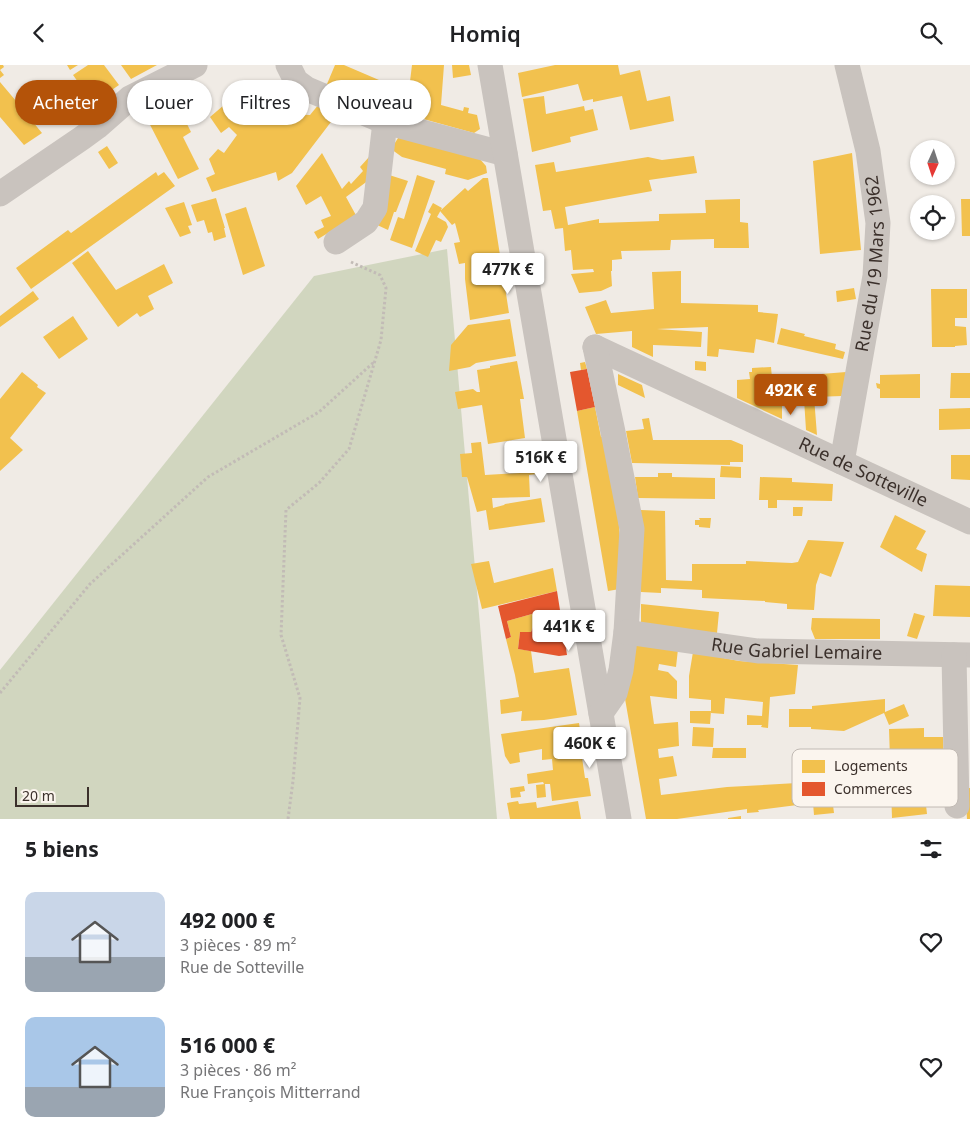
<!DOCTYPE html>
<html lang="fr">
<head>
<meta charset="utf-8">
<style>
  body { margin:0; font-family:"Noto Sans",sans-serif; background:#f2f2f2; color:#202124; height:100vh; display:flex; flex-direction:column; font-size:19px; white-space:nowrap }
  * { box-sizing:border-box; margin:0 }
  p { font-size:16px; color:#757577 }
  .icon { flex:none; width:28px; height:28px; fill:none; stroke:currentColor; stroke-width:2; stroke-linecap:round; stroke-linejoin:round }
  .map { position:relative; height:754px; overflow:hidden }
  .drawer { display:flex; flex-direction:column; background:#fff; flex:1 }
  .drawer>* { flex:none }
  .hud { position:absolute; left:15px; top:15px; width:500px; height:45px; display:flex; gap:10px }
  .needle { width:32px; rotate:183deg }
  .fabs { position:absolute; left:910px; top:75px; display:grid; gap:10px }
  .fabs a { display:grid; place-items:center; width:45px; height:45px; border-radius:50%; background:#fff; box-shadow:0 1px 4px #0004; font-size:25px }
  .scale { position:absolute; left:15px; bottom:12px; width:74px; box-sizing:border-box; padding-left:5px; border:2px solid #3b302b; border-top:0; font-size:14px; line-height:18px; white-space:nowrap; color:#3b302b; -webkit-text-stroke:4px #fbf5ee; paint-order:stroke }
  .price { position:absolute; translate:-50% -42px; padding:0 11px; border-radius:5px; background:#fff; color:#222; font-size:16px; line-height:32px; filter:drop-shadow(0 1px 2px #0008) }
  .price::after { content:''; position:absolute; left:50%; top:30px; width:15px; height:11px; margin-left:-8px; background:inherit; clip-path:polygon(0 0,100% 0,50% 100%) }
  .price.current { background:#b45309; color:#fff }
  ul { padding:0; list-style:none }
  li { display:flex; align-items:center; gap:15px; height:125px; padding:0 25px }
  li span { display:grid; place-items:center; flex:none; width:140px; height:100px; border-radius:10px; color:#555 }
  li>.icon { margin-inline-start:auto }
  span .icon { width:60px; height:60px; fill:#fffc; stroke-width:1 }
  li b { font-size:21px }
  h2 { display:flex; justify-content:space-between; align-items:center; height:60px; padding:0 25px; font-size:21px }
  .pill { padding:0 18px; border-radius:22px; background:#fff; box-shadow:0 1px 4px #0004; font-size:18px; line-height:45px }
  .pill.current { background:#b45309; color:#fff }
  header { display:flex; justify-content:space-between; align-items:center; height:65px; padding:0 25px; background:#fff; font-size:22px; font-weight:600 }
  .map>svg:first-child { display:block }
  .green { fill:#d1d6bf }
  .homes { fill:#f2c14e; fill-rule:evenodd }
  .shops { fill:#e4572e }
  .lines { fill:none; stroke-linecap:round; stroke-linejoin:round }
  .path { stroke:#c2bbb6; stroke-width:3; stroke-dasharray:2.5 2.5; stroke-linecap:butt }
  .minor { stroke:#c9c3be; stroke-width:25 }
  .labels { text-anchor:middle; stroke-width:5; stroke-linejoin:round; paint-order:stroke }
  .street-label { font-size:18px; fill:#3b302b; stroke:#fbf5ee }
  .key { fill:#fbf5ee; stroke:#c1bab4; stroke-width:1 }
  .key-label { font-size:14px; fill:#3b302b }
</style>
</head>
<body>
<header><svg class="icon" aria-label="back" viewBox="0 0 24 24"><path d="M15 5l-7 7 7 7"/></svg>Homiq<svg class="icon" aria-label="search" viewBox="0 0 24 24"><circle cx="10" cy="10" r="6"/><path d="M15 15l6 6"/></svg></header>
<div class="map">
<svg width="970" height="754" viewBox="0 0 970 754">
  <rect width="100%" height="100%" fill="#f0ebe5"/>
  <!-- green -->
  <path class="green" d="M 447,184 L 497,754 L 0,754 L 0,605 L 314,211 Z"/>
  <!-- homes -->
  <path class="homes" d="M 0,0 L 3,0 L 4,2 L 0,5 L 4,10 L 0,13 Z
    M 67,0 L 78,0 L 70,5 Z
    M 88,0 L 104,0 L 119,20 L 93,38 L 73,10 Z
    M 121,0 L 157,0 L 131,14 Z
    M 335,0 L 344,0 L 379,15 L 369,37 L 327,19 Z
    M 412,0 L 444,0 L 441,40 L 463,46 L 464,42 L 469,43 L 468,48 L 477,50 L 480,64 L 474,68 L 398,47 L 400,39 L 407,41 Z
    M 452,0 L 469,0 L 471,10 L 453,13 Z
    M 555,0 L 618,0 L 620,10 L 640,5 L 647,36 L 670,31 L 674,56 L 630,65 L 622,31 L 593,37 L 593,34 L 583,36 L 578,19 L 522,32 L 518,8 Z
    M 266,16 L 284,49 L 310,50 L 319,39 L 334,53 L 292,108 L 278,116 L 276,107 L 212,127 L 206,113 L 215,109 L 209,94 L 218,84 L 224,88 L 237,70 L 229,62 L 221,68 L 210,52 L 224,40 L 234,58 L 236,56 L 226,37 L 242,29 L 257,56 L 260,55 L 245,27 Z
    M 0,17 L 16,36 L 24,30 L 36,45 L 28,51 L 42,68 L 24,80 L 0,52 Z
    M 544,31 L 546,49 L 584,41 L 585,46 L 593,44 L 598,65 L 570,72 L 571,77 L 532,87 L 523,34 Z
    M 179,33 L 183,44 L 180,45 L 191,67 L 183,72 L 199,104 L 178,114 L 146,52 Z
    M 400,70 L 479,93 L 486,101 L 487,108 L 468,115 L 445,109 L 446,104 L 402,92 L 391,84 Z
    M 107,81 L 118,98 L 109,104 L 98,87 Z
    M 322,88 L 342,124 L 349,116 L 351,119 L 363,106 L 360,102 L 369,92 L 373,112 L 346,132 L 358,154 L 338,162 L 318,174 L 314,167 L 324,162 L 321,155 L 331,151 L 321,131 L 306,140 L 296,121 Z
    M 852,88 L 861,185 L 820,189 L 813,96 Z
    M 694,91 L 697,108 L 649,115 L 652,126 L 565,142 L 568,160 L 599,154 L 599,158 L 659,156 L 659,149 L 706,148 L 705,135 L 740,134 L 740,157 L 748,158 L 749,183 L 714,183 L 714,174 L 671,175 L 670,185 L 621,186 L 622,194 L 612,195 L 612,206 L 611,206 L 612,221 L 601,226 L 579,228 L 571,209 L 594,207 L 593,204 L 573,205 L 571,185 L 565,186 L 563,163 L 555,164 L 551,145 L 543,146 L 535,100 L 554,97 L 556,107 L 648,92 L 662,95 Z
    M 156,107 L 158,111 L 164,107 L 175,121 L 31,224 L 16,203 L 68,165 L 71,168 Z
    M 386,109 L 408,116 L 396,147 L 394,147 L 388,165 L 375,159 Z
    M 417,110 L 435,116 L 412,183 L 390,175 L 398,152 L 404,154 Z
    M 483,113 L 488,113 L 509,248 L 470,255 L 465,214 L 465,198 L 459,199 L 454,178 L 460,177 L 455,158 L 452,160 L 440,146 L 465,123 L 468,126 ZM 480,196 L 482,211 L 478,212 L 476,197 Z
    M 216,133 L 225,163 L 224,163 L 226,172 L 214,176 L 212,167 L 208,168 L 204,155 L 197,157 L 191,140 Z
    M 961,134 L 970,134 L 970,171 L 962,171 Z
    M 184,137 L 192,160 L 188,161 L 191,168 L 180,172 L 165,143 Z
    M 433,138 L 442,143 L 437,152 L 446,157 L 448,162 L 441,177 L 436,175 L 428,192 L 415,186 L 431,149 L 428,147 Z
    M 246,142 L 265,201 L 243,210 L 225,149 Z
    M 88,186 L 116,225 L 164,199 L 173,218 L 148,231 L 154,244 L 140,252 L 137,248 L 118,262 L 72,198 Z
    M 681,206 L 681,238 L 758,240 L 758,247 L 778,249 L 774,278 L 756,274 L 754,288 L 719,284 L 718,292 L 707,291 L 708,262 L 657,264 L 702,267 L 701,282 L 653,280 L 653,292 L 632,282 L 632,266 L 596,269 L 585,242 L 606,235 L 611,248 L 654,244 L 652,207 Z
    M 854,223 L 856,234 L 837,237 L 836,226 Z
    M 931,224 L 967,224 L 967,253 L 955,253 L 955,261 L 966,262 L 967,280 L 955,281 L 955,282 L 932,282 Z
    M 33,226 L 39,234 L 0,262 L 0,251 Z
    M 73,251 L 88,274 L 59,294 L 43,272 Z
    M 510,254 L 516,291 L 476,298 L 470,302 L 449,306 L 451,280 L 468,260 Z
    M 781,263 L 805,269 L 804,271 L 836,279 L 835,284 L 845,287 L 843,294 L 777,279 Z
    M 517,296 L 524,334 L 520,334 L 525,373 L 488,379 L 482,340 L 458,344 L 455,327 L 473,324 L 477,327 L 480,327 L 477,305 L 490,303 L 490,301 Z
    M 695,296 L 706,297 L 706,306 L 695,305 Z
    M 585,297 L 587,304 L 581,305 L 580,298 Z
    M 771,302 L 772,313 L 846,307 L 842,331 L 814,332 L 817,370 L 806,365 L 804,334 L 782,335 L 782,354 L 737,333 L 737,315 L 750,314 L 749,307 L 752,307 L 752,303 Z
    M 22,307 L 38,320 L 37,322 L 46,328 L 10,373 L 23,385 L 0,406 L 0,334 Z
    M 951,308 L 970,308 L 970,333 L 950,333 Z
    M 618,309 L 642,320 L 645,333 L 618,320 Z
    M 920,309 L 920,333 L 880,333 L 880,324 L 877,323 L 876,318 L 880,319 L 880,310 Z
    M 595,342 L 601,372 L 605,371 L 615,417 L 620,472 L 620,524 L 608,526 L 577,346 Z
    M 970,343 L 970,364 L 939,365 L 939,344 Z
    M 649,353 L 653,375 L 731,375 L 743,380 L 743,397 L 730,397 L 730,400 L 632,398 L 626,366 L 644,364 L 642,354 Z
    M 481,377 L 485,410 L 520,408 L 520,394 L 534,393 L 537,409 L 529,410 L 530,432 L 492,433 L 493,443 L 504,440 L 505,439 L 541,433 L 545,457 L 489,465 L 486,445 L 477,447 L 467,412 L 462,412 L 460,389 L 472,388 L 471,378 Z
    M 951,390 L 970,390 L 970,415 L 951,414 Z
    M 721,401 L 741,402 L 741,413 L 720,412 Z
    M 658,408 L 672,408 L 672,412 L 715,413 L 715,434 L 638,433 L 635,412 L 658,412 Z
    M 760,412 L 792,413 L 792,417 L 833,419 L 832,436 L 777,435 L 777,443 L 768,443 L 768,435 L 759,435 Z
    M 793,442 L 803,442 L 802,451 L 793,451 Z
    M 641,445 L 665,446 L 666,515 L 692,516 L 692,499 L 746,499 L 746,496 L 792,498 L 798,497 L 808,475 L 844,477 L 831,512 L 820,508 L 816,520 L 814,545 L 787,544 L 787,539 L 765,537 L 765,536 L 702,533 L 702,525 L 661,523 L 661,528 L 641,527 Z
    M 895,450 L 926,466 L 916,484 L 927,489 L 922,507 L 880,482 Z
    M 699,453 L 711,453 L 710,463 L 699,462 L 699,460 L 695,460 L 695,455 L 700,455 Z
    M 489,496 L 494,518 L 553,503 L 557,526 L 482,544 L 471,499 Z
    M 935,520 L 970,521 L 970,552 L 933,551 Z
    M 641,539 L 719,547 L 717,568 L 641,560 Z
    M 539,547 L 531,567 L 520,567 L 518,584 L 531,586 L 534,608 L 569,603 L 577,650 L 544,655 L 521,656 L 522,646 L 501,649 L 500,635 L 519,632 L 515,610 L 506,574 L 511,572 L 507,556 Z
    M 914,548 L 925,551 L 917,574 L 907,571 Z
    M 812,553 L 880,554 L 880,574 L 815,574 L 811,564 Z
    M 633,580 L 678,584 L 676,602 L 659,599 L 658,605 L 668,607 L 677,616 L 677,634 L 650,631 L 654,659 L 678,657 L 679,681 L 658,684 L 659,693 L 673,691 L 677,711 L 659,714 L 661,730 L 727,722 L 797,718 L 797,714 L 812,713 L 812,718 L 830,716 L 834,748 L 814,750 L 813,738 L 758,745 L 759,747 L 747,748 L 747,744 L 677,754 L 646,754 L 624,628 Z
    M 693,587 L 739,596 L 798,600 L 795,629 L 770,632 L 768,663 L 761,662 L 762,660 L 747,660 L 747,650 L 762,651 L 763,637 L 725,633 L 724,649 L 711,648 L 711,646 L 710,659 L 690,658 L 690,646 L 711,646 L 711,635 L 689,633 L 689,611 Z
    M 885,634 L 885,647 L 904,639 L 909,651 L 889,660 L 884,648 L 844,666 L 811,664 L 811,662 L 789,662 L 789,644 L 812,644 L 812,641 Z
    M 579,658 L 582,678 L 580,679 L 585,713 L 588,713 L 591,731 L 552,736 L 550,719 L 544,719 L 543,717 L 528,719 L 527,709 L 553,705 L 552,694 L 542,695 L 542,684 L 519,688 L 520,697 L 510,699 L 505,691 L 501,669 Z
    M 693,662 L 714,663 L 713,682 L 692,681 Z
    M 924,663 L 924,672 L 943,672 L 944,698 L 925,699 L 925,714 L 944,713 L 945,740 L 926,740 L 927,749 L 892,753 L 889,664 Z
    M 713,683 L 746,683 L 746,693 L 712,693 Z
    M 545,719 L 546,732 L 537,733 L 536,720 Z
    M 524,721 L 525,726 L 520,727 L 521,732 L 511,733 L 510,723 Z
    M 965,723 L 970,723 L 970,754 L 967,754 Z
    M 518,736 L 519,739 L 536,737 L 537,743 L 578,736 L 581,754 L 510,754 L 507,738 Z
    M 741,751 L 741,754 L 728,754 L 728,753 Z"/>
  <!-- shops -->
  <path class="shops" d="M 587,304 L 595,342 L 577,346 L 570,307 Z
    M 557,526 L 567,590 L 559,591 L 518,584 L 520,567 L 531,567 L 539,547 L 507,556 L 511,572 L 506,574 L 498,541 Z"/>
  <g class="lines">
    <!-- path -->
    <path class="path" d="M 0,628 L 90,519 L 208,412 L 319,347 L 374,297
      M 288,754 L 293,716 L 300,633 L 281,570 L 286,445 L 319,418 L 349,384 L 381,275 L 386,223 L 380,210 L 351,197"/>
    <!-- minor -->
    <g class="minor">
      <path d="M 288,0 L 296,16 L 307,24 L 385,57 L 505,89"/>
      <path d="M 490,0 L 619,754"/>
      <path d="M 0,129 L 82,73 L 97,62 L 130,33 L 195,0"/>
      <path d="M 336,177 L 366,157 L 375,143 L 385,57"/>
      <path id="s1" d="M 595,282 L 970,457"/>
      <path d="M 595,282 L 613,367 L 632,464 L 626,567 L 621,605 L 615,628 L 601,648"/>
      <path id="s2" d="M 842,397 L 875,211 L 878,158 L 868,86 L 847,0"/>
      <path id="s3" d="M 626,567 L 758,586 L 970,590"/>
      <path d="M 954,590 L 957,741"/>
    </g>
  </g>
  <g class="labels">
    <!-- street labels -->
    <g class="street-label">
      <text dy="6" stroke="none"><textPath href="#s2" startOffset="201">Rue du 19 Mars 1962</textPath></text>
      <text dy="6" stroke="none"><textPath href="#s1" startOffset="296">Rue de Sotteville</textPath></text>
      <text dy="6" stroke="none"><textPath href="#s3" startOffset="172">Rue Gabriel Lemaire</textPath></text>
    </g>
  </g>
  <!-- legend -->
  <rect x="792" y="684" width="166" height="58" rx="8" class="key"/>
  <rect x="802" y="695" width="23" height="13" fill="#f2c14e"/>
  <rect x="802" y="717" width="23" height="14" fill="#e4572e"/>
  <g class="key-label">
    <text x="834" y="706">Logements</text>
    <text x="834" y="729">Commerces</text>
  </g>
</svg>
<div class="fabs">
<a><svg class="needle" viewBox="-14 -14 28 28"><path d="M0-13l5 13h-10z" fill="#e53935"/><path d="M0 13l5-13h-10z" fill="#757577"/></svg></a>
<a><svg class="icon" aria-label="locate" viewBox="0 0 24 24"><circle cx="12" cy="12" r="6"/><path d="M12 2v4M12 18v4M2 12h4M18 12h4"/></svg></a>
</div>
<div class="scale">20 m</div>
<b class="price" style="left:508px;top:230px">477K €</b>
<b class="price current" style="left:791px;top:351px">492K €</b>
<b class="price" style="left:541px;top:418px">516K €</b>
<b class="price" style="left:569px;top:587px">441K €</b>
<b class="price" style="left:590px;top:704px">460K €</b>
<div class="hud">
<a class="pill current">Acheter</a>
<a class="pill">Louer</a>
<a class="pill">Filtres</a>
<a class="pill">Nouveau</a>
</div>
</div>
<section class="drawer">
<h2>5 biens<svg class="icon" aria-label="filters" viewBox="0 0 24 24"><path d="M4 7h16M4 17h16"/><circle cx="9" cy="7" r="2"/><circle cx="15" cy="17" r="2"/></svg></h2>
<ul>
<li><span style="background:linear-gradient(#c9d6e8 65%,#9aa5b1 0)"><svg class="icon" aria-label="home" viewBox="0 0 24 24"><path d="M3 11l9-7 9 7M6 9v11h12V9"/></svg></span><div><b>492 000 €</b><p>3 pièces · 89 m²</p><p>Rue de Sotteville</p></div><svg class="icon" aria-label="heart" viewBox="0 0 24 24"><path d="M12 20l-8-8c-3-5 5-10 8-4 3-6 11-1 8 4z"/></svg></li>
<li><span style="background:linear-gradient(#a9c7e8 70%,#9aa5b1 0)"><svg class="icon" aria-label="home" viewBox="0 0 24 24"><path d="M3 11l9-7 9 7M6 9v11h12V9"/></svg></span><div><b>516 000 €</b><p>3 pièces · 86 m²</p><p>Rue François Mitterrand</p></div><svg class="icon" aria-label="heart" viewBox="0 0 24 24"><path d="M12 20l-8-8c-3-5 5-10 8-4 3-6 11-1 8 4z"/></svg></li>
</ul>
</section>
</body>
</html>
